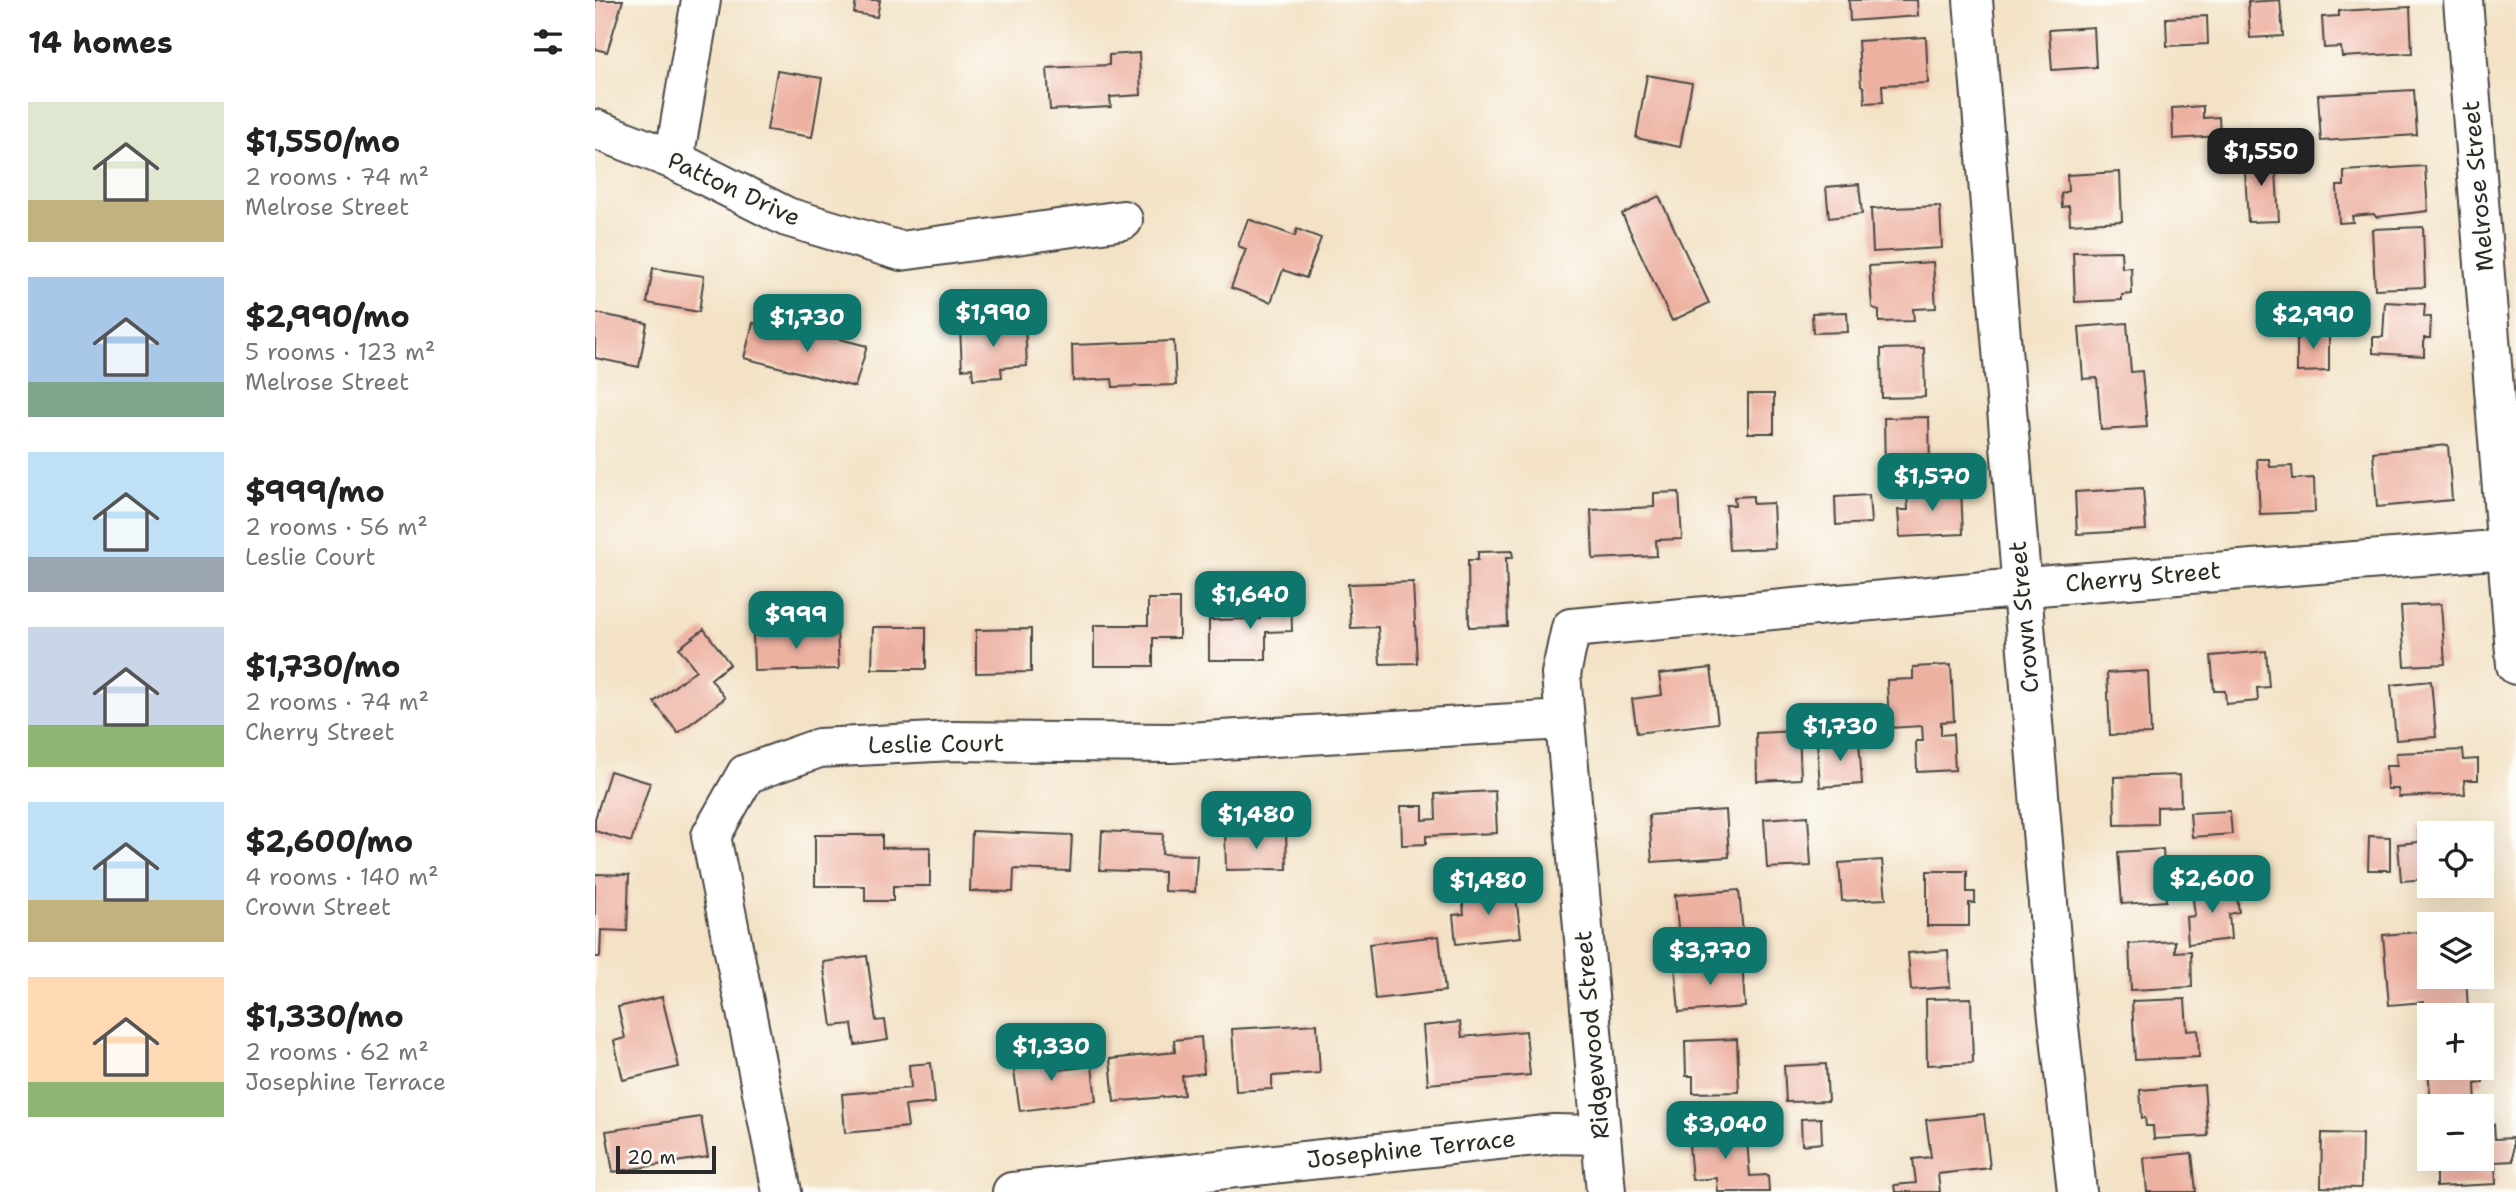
<!DOCTYPE html>
<html lang="en">
<head>
<meta charset="utf-8">
<style>
  body { margin:0; font-family:"Shantell Sans",sans-serif; background:#f2f2f2; color:#222; height:100vh; display:flex; flex-direction:column; font-size:26px; white-space:nowrap }
  * { box-sizing:border-box; margin:0 }
  p { font-size:23px; color:#767676 }
  .icon { flex:none; width:38px; height:38px; fill:none; stroke:currentColor; stroke-width:2; stroke-linecap:round; stroke-linejoin:round }
  .map { position:relative; flex:1; overflow:hidden }
  .panel { display:flex; flex-direction:column; background:#fff; width:595px }
  .panel>* { flex:none }
  .tools { position:absolute; left:1822px; top:821px; display:grid; gap:14px }
  .tools a { display:grid; place-items:center; width:77px; height:77px; border-radius:0px; background:#fff; box-shadow:0 7px 28px #0002; font-size:35px }
  .scale { position:absolute; left:21px; bottom:18px; width:100px; box-sizing:border-box; padding-left:7px; border:4px solid #2b2b2b; border-top:0; font-size:19px; line-height:24px; white-space:nowrap; color:#2b2b2b; -webkit-text-stroke:5px #fdfcf7; paint-order:stroke }
  .price { position:absolute; translate:-50% -60px; padding:0 16px; border-radius:14px; background:#0f766e; color:#fff; font-size:23px; line-height:46px; filter:drop-shadow(0 2px 4px #0008) }
  .price::after { content:''; position:absolute; left:50%; top:42px; width:21px; height:16px; margin-left:-10px; background:inherit; clip-path:polygon(0 0,100% 0,50% 100%) }
  .price.on { background:#222; color:#fff }
  ul { padding:0; list-style:none }
  li { display:flex; align-items:center; gap:21px; height:175px; padding:0 28px }
  li span { display:grid; place-items:center; flex:none; width:196px; height:140px; border-radius:0px; color:#555 }
  li>.icon { margin-inline-start:auto }
  span .icon { width:84px; height:84px; fill:#fffc; stroke-width:1 }
  li b { font-size:30px }
  h2 { display:flex; justify-content:space-between; align-items:center; height:84px; padding:0 28px; font-size:30px }
  main { display:flex; flex:1; min-height:0 }
  .map>svg:first-child { display:block }
  .building { fill:#edb1a2 }
  .lines { fill:none; stroke-linecap:round; stroke-linejoin:round }
  .minor-casing { stroke:#494642; stroke-width:42 }
  .minor { stroke:#fff; stroke-width:38 }
  .labels { text-anchor:middle; stroke-width:5; stroke-linejoin:round; paint-order:stroke }
  .street-label { font-size:24px; fill:#2b2b2b; stroke:#fdfcf7 }
</style>
</head>
<body>
<main>
<section class="panel">
<h2>14 homes<svg class="icon" aria-label="filters" viewBox="0 0 24 24"><path d="M4 7h16M4 17h16"/><circle cx="9" cy="7" r="2"/><circle cx="15" cy="17" r="2"/></svg></h2>
<ul>
<li><span style="background:linear-gradient(#dfe7d0 70%,#c2b280 0)"><svg class="icon" aria-label="home" viewBox="0 0 24 24"><path d="M3 11l9-7 9 7M6 9v11h12V9"/></svg></span><div><b>$1,550/mo</b><p>2 rooms · 74 m²</p><p>Melrose Street</p></div></li>
<li><span style="background:linear-gradient(#a9c7e8 75%,#7fa58c 0)"><svg class="icon" aria-label="home" viewBox="0 0 24 24"><path d="M3 11l9-7 9 7M6 9v11h12V9"/></svg></span><div><b>$2,990/mo</b><p>5 rooms · 123 m²</p><p>Melrose Street</p></div></li>
<li><span style="background:linear-gradient(#bfe0f5 75%,#9aa5b1 0)"><svg class="icon" aria-label="home" viewBox="0 0 24 24"><path d="M3 11l9-7 9 7M6 9v11h12V9"/></svg></span><div><b>$999/mo</b><p>2 rooms · 56 m²</p><p>Leslie Court</p></div></li>
<li><span style="background:linear-gradient(#c9d6e8 70%,#8fb573 0)"><svg class="icon" aria-label="home" viewBox="0 0 24 24"><path d="M3 11l9-7 9 7M6 9v11h12V9"/></svg></span><div><b>$1,730/mo</b><p>2 rooms · 74 m²</p><p>Cherry Street</p></div></li>
<li><span style="background:linear-gradient(#bfe0f5 70%,#c2b280 0)"><svg class="icon" aria-label="home" viewBox="0 0 24 24"><path d="M3 11l9-7 9 7M6 9v11h12V9"/></svg></span><div><b>$2,600/mo</b><p>4 rooms · 140 m²</p><p>Crown Street</p></div></li>
<li><span style="background:linear-gradient(#ffd9b3 75%,#8fb573 0)"><svg class="icon" aria-label="home" viewBox="0 0 24 24"><path d="M3 11l9-7 9 7M6 9v11h12V9"/></svg></span><div><b>$1,330/mo</b><p>2 rooms · 62 m²</p><p>Josephine Terrace</p></div></li>
</ul>
</section>
<div class="map">
<svg width="1921" height="1192" viewBox="0 0 1921 1192">
  <rect width="100%" height="100%" fill="#fdfcf7"/>
  <filter id="ink" filterUnits="userSpaceOnUse"><feTurbulence type="fractalNoise" baseFrequency=".0143" numOctaves="2"/><feDisplacementMap in="SourceGraphic" scale="14" xChannelSelector="R" yChannelSelector="G"/><feConvolveMatrix kernelMatrix="1 2 1 2 8 2 1 2 1" color-interpolation-filters="sRGB"/></filter>
  <filter id="wash" filterUnits="userSpaceOnUse"><feTurbulence type="fractalNoise" baseFrequency=".00686" numOctaves="4" result="noise"/><feDisplacementMap in="SourceGraphic" scale="28" xChannelSelector="R" yChannelSelector="G"/><feGaussianBlur stdDeviation="1.57" result="paint"/><feColorMatrix in="noise" values="0 0 0 0 0 0 0 0 0 0 0 0 0 0 0 0 0 1.4 0 .05"/><feComposite in="paint" operator="in"/></filter>
  <g filter="url(#wash)">
    <rect width="100%" height="100%" fill="#f3e2c6"/>
    <g id="blocks">
      <!-- building -->
      <path class="building" d="M 0,0 L 28,0 L 12,52 L 0,49 Z
        M 261,0 L 285,0 L 282,17 L 259,13 Z
        M 1254,0 L 1322,0 L 1323,16 L 1255,21 Z
        M 1685,0 L 1688,36 L 1655,38 L 1653,2 Z
        M 1815,7 L 1817,53 L 1747,57 L 1746,47 L 1729,48 L 1727,17 L 1744,16 L 1744,11 Z
        M 1612,16 L 1613,44 L 1572,46 L 1571,18 Z
        M 1499,27 L 1501,67 L 1457,70 L 1454,30 Z
        M 1331,37 L 1333,83 L 1287,85 L 1288,102 L 1270,103 L 1269,88 L 1266,85 L 1263,41 Z
        M 544,53 L 546,95 L 515,97 L 516,107 L 455,110 L 452,68 L 514,65 L 514,55 Z
        M 182,71 L 227,78 L 217,137 L 172,130 Z
        M 1052,75 L 1097,83 L 1085,147 L 1041,138 Z
        M 1819,90 L 1822,135 L 1726,141 L 1723,95 Z
        M 1608,106 L 1608,118 L 1624,117 L 1625,136 L 1578,139 L 1577,108 Z
        M 1680,155 L 1684,221 L 1653,222 L 1649,156 Z
        M 1830,166 L 1833,211 L 1781,217 L 1779,214 L 1757,216 L 1758,222 L 1744,223 L 1742,186 L 1749,186 L 1749,171 Z
        M 1525,172 L 1527,221 L 1475,224 L 1474,206 L 1467,207 L 1466,194 L 1473,191 L 1472,175 Z
        M 1264,184 L 1267,214 L 1234,218 L 1231,187 Z
        M 1064,196 L 1114,303 L 1077,321 L 1027,214 Z
        M 1345,206 L 1347,248 L 1278,252 L 1276,209 Z
        M 653,219 L 700,236 L 702,229 L 726,238 L 711,278 L 688,270 L 676,302 L 636,288 L 651,249 L 643,246 Z
        M 1828,227 L 1830,287 L 1780,289 L 1777,229 Z
        M 1526,251 L 1527,268 L 1536,267 L 1537,294 L 1527,295 L 1527,300 L 1480,302 L 1478,252 Z
        M 1338,262 L 1341,308 L 1318,309 L 1319,321 L 1284,322 L 1284,311 L 1277,307 L 1274,266 Z
        M 58,268 L 109,276 L 104,312 L 52,303 Z
        M 1790,302 L 1830,304 L 1829,317 L 1836,317 L 1835,338 L 1829,338 L 1829,356 L 1778,353 L 1778,337 L 1788,337 Z
        M 1252,312 L 1253,332 L 1218,333 L 1217,313 Z
        M 0,313 L 52,323 L 44,367 L 0,358 Z
        M 158,323 L 215,338 L 217,332 L 272,346 L 260,387 L 149,358 Z
        M 1532,323 L 1536,372 L 1547,371 L 1552,427 L 1506,430 L 1502,378 L 1488,379 L 1484,327 Z
        M 430,324 L 432,366 L 406,368 L 407,377 L 378,379 L 377,368 L 367,369 L 365,328 Z
        M 1702,331 L 1734,331 L 1734,371 L 1702,372 Z
        M 579,341 L 581,385 L 518,387 L 517,379 L 478,381 L 477,345 Z
        M 1329,348 L 1330,397 L 1287,398 L 1286,349 Z
        M 1153,394 L 1179,394 L 1179,433 L 1153,433 Z
        M 1334,417 L 1335,472 L 1290,473 L 1289,418 Z
        M 1853,445 L 1857,500 L 1782,507 L 1778,452 Z
        M 1662,459 L 1674,459 L 1675,467 L 1697,466 L 1698,479 L 1719,478 L 1720,512 L 1665,514 Z
        M 1366,488 L 1368,534 L 1305,537 L 1303,510 L 1313,510 L 1312,490 Z
        M 1548,488 L 1551,530 L 1482,534 L 1480,492 Z
        M 1084,492 L 1087,539 L 1061,540 L 1062,556 L 998,559 L 996,510 L 1059,507 L 1059,493 Z
        M 1274,495 L 1276,523 L 1241,525 L 1240,497 Z
        M 1158,496 L 1158,504 L 1178,503 L 1180,548 L 1134,550 L 1131,505 L 1140,505 L 1139,497 Z
        M 917,551 L 918,558 L 911,558 L 913,626 L 874,627 L 873,560 L 883,560 L 883,552 Z
        M 818,582 L 822,663 L 785,664 L 783,627 L 756,628 L 753,584 Z
        M 664,595 L 696,595 L 697,631 L 671,632 L 671,660 L 614,660 L 614,620 L 665,619 Z
        M 553,599 L 584,599 L 584,638 L 558,638 L 558,666 L 499,666 L 499,625 L 553,625 Z
        M 1846,604 L 1850,664 L 1810,666 L 1806,606 Z
        M 278,627 L 331,627 L 331,669 L 277,669 Z
        M 109,629 L 135,664 L 116,679 L 130,698 L 83,733 L 59,702 L 101,670 L 84,648 Z
        M 436,629 L 436,672 L 381,673 L 381,630 Z
        M 242,631 L 244,669 L 159,671 L 158,634 Z
        M 1671,651 L 1674,687 L 1662,688 L 1663,701 L 1631,704 L 1630,691 L 1619,691 L 1616,656 Z
        M 1356,665 L 1359,721 L 1346,722 L 1346,735 L 1358,734 L 1360,770 L 1322,772 L 1321,741 L 1328,741 L 1327,726 L 1294,728 L 1292,680 L 1318,679 L 1318,667 Z
        M 1116,668 L 1123,723 L 1042,733 L 1037,699 L 1067,695 L 1064,674 Z
        M 1553,671 L 1556,734 L 1515,735 L 1512,673 Z
        M 1836,681 L 1841,737 L 1801,740 L 1796,685 Z
        M 1204,731 L 1206,779 L 1162,781 L 1161,733 Z
        M 1264,739 L 1267,784 L 1225,787 L 1222,742 Z
        M 1868,750 L 1869,760 L 1883,759 L 1883,780 L 1869,780 L 1870,794 L 1804,797 L 1803,789 L 1792,789 L 1791,766 L 1802,766 L 1801,753 Z
        M 15,771 L 55,783 L 36,842 L 0,831 L 0,819 Z
        M 1585,775 L 1586,806 L 1562,807 L 1562,824 L 1520,825 L 1519,777 Z
        M 900,791 L 902,833 L 831,836 L 831,844 L 807,845 L 806,806 L 828,806 L 828,820 L 841,819 L 840,794 Z
        M 1131,810 L 1134,857 L 1057,862 L 1054,815 Z
        M 1635,811 L 1637,834 L 1597,837 L 1595,813 Z
        M 1213,816 L 1216,866 L 1172,868 L 1169,819 Z
        M 1867,824 L 1867,833 L 1834,833 L 1834,879 L 1806,881 L 1803,844 L 1824,842 L 1823,827 Z
        M 377,831 L 477,835 L 475,871 L 419,869 L 418,892 L 375,891 Z
        M 507,831 L 568,834 L 567,854 L 602,855 L 600,892 L 569,891 L 569,872 L 505,870 Z
        M 691,831 L 692,869 L 631,870 L 630,832 Z
        M 220,835 L 287,835 L 287,848 L 335,847 L 335,886 L 298,886 L 298,901 L 270,901 L 270,886 L 220,886 Z
        M 1774,836 L 1795,837 L 1795,870 L 1773,870 Z
        M 1568,849 L 1571,901 L 1527,904 L 1523,852 Z
        M 1287,860 L 1291,899 L 1247,901 L 1244,863 Z
        M 1332,871 L 1372,871 L 1372,892 L 1380,892 L 1380,903 L 1374,903 L 1374,926 L 1332,926 Z
        M 0,874 L 34,875 L 32,931 L 6,930 L 5,957 L 0,957 Z
        M 1641,887 L 1644,912 L 1634,914 L 1636,939 L 1593,944 L 1591,917 L 1600,916 L 1597,891 Z
        M 920,889 L 926,937 L 861,944 L 858,915 L 869,914 L 867,895 Z
        M 1144,890 L 1148,934 L 1084,939 L 1080,895 Z
        M 1834,931 L 1834,976 L 1871,976 L 1873,1010 L 1830,1014 L 1829,1002 L 1794,1005 L 1788,935 Z
        M 844,936 L 850,991 L 780,999 L 774,944 Z
        M 1580,941 L 1580,952 L 1596,951 L 1597,987 L 1536,990 L 1534,944 Z
        M 1353,950 L 1355,987 L 1316,990 L 1313,953 Z
        M 272,956 L 281,1021 L 290,1020 L 293,1040 L 260,1045 L 257,1024 L 237,1026 L 228,962 Z
        M 1147,962 L 1150,1007 L 1084,1012 L 1080,967 Z
        M 67,997 L 84,1067 L 28,1080 L 19,1041 L 30,1038 L 23,1007 Z
        M 1376,998 L 1378,1063 L 1332,1065 L 1331,999 Z
        M 1590,999 L 1592,1031 L 1603,1030 L 1604,1057 L 1540,1060 L 1537,1001 Z
        M 865,1022 L 867,1037 L 931,1031 L 935,1075 L 833,1084 L 828,1026 Z
        M 722,1024 L 725,1073 L 677,1076 L 677,1089 L 641,1091 L 637,1029 Z
        M 606,1037 L 609,1073 L 587,1076 L 589,1095 L 519,1102 L 515,1059 L 580,1052 L 579,1040 Z
        M 1142,1039 L 1144,1092 L 1098,1093 L 1098,1076 L 1091,1076 L 1090,1041 Z
        M 463,1052 L 465,1070 L 497,1066 L 501,1101 L 425,1111 L 417,1058 Z
        M 336,1063 L 340,1103 L 310,1106 L 313,1127 L 250,1133 L 247,1094 L 316,1088 L 314,1065 Z
        M 1231,1064 L 1233,1101 L 1191,1102 L 1189,1066 Z
        M 1833,1068 L 1886,1068 L 1888,1083 L 1880,1084 L 1881,1106 L 1836,1106 Z
        M 1609,1085 L 1613,1136 L 1559,1139 L 1558,1126 L 1551,1126 L 1550,1118 L 1547,1118 L 1545,1090 Z
        M 1389,1114 L 1395,1168 L 1343,1174 L 1345,1192 L 1300,1192 L 1299,1185 L 1321,1183 L 1318,1159 L 1336,1157 L 1331,1120 Z
        M 106,1117 L 113,1157 L 18,1172 L 11,1131 Z
        M 1226,1118 L 1227,1143 L 1207,1145 L 1206,1119 Z
        M 1899,1124 L 1900,1139 L 1918,1138 L 1918,1161 L 1900,1162 L 1901,1184 L 1841,1187 L 1841,1170 L 1831,1170 L 1830,1145 L 1834,1144 L 1834,1158 L 1886,1158 L 1886,1125 Z
        M 1151,1129 L 1155,1176 L 1173,1175 L 1174,1192 L 1123,1192 L 1122,1178 L 1097,1180 L 1093,1133 Z
        M 1727,1133 L 1767,1134 L 1766,1188 L 1726,1187 Z
        M 1597,1153 L 1601,1192 L 1552,1192 L 1549,1158 Z"/>
    </g>
  </g>
  <g filter="url(#ink)">
    <use href="#blocks" fill-opacity="0" stroke="#494642" stroke-width="2"/>
    <g class="lines">
      <defs>
        <path id="minor" d="M 1378,0 L 1461,999 L 1482,1192
          M 1868,0 L 1921,665
          M 0,129 L 79,160 L 192,217 L 306,251 L 528,220
          M 79,160 L 106,0
          M 187,1192 L 116,836 L 151,774 L 224,748 L 358,741 L 576,743 L 969,720
          M 417,1192 L 959,1134 L 1006,1135
          M 1011,1192 L 966,674 L 976,628 L 1456,585 L 1912,549"/>
      </defs>
      <!-- minor casing -->
      <use href="#minor" class="minor-casing"/>
      <!-- minor -->
      <use href="#minor" class="minor"/>
    </g>
  </g>
  <g class="labels">
    <!-- street labels -->
    <g class="street-label">
      <text transform="translate(1883 186) rotate(-95)" y="8">Melrose Street</text>
      <text transform="translate(139 189) rotate(25)" y="8">Patton Drive</text>
      <text transform="translate(1548 577) rotate(-5)" y="8">Cherry Street</text>
      <text transform="translate(1429 617) rotate(-95)" y="8">Crown Street</text>
      <text transform="translate(341 744) rotate(-1)" y="8">Leslie Court</text>
      <text transform="translate(997 1035) rotate(-95)" y="8">Ridgewood Street</text>
      <text transform="translate(816 1149) rotate(-6)" y="8">Josephine Terrace</text>
    </g>
  </g>
</svg>
<div class="tools">
<a><svg class="icon" aria-label="locate" viewBox="0 0 24 24"><circle cx="12" cy="12" r="6"/><path d="M12 2v4M12 18v4M2 12h4M18 12h4"/></svg></a>
<a><svg class="icon" aria-label="layers" viewBox="0 0 24 24"><path d="M12 4l9 5-9 5-9-5zM3 14l9 5 9-5"/></svg></a>
<a>+</a>
<a>−</a>
</div>
<div class="scale">20 m</div>
<b class="price on" style="left:1666px;top:188px">$1,550</b>
<b class="price" style="left:398px;top:349px">$1,990</b>
<b class="price" style="left:1718px;top:351px">$2,990</b>
<b class="price" style="left:212px;top:354px">$1,730</b>
<b class="price" style="left:1337px;top:513px">$1,570</b>
<b class="price" style="left:655px;top:631px">$1,640</b>
<b class="price" style="left:201px;top:651px">$999</b>
<b class="price" style="left:1245px;top:763px">$1,730</b>
<b class="price" style="left:661px;top:851px">$1,480</b>
<b class="price" style="left:1617px;top:915px">$2,600</b>
<b class="price" style="left:893px;top:917px">$1,480</b>
<b class="price" style="left:1115px;top:987px">$3,770</b>
<b class="price" style="left:456px;top:1083px">$1,330</b>
<b class="price" style="left:1130px;top:1161px">$3,040</b>
</div>
</main>
</body>
</html>
